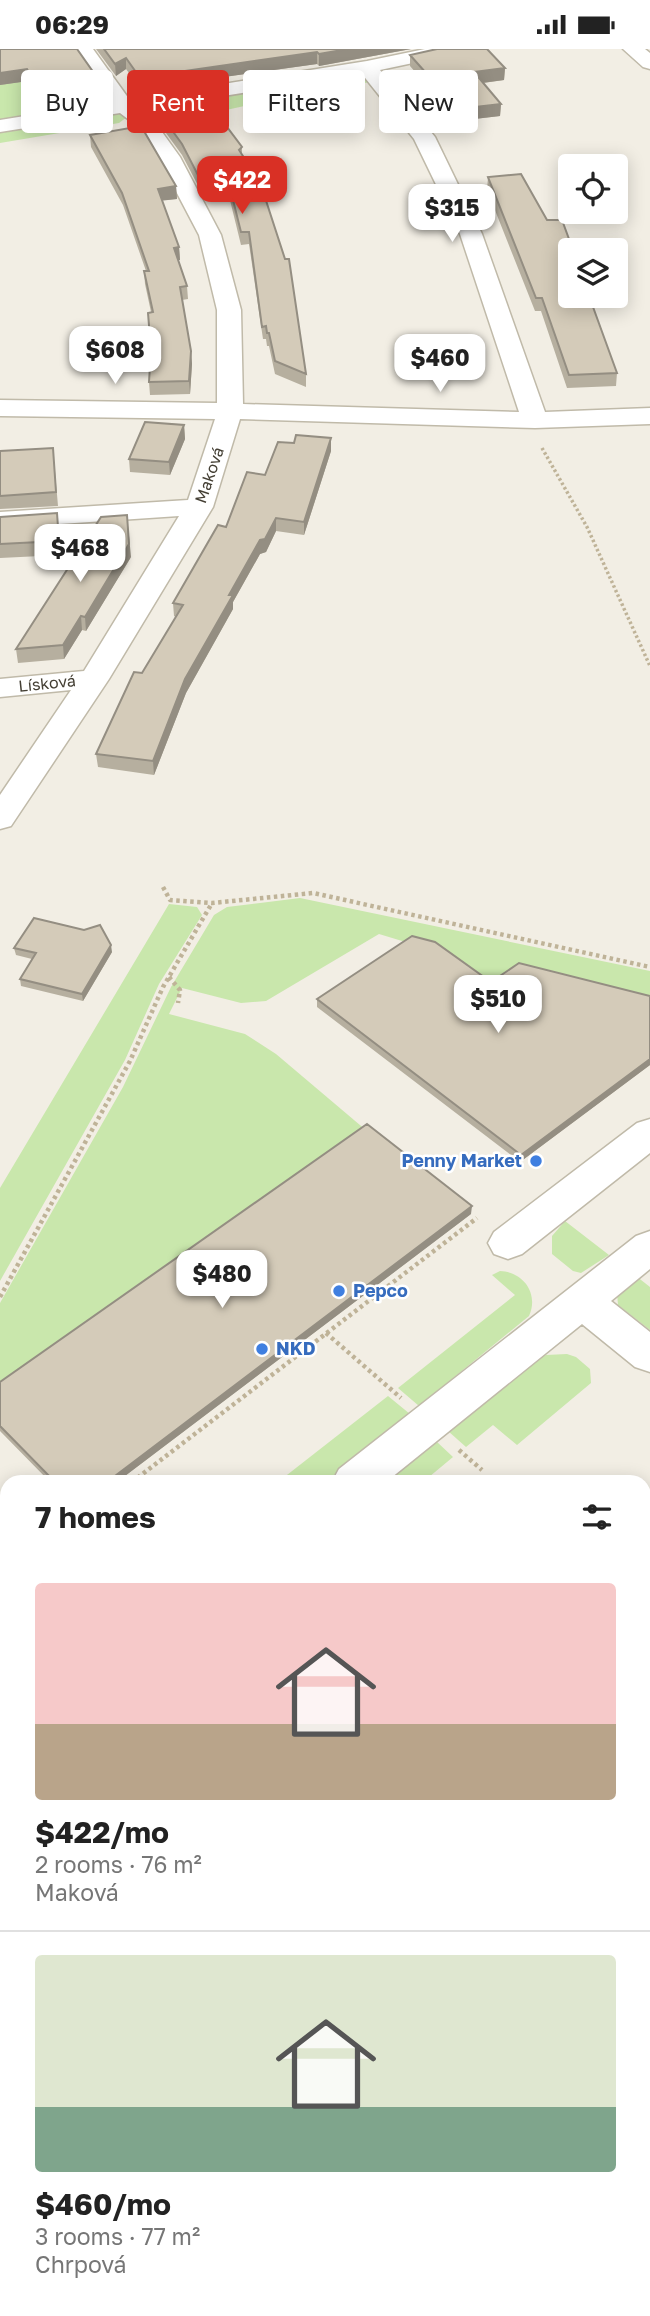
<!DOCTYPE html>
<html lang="en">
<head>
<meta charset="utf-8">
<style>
  body { margin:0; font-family:"Golos Text",sans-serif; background:#f2f2f2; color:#222; height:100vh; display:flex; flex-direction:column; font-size:26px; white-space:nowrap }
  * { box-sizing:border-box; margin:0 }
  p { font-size:23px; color:#767676 }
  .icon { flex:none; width:38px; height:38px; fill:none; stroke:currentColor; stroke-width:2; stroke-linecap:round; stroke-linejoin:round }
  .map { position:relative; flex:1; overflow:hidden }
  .details { position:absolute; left:0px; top:1426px; width:651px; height:842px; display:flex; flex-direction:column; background:#fff; border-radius:21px 21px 0 0; box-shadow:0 4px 18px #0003 }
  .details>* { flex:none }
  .banner { position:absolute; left:21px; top:21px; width:609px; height:63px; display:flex; gap:14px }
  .controls { position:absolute; left:558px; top:105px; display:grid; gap:14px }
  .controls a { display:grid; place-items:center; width:70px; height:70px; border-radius:7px; background:#fff; box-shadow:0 4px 18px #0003; font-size:35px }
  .price { position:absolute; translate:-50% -60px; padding:0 16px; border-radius:14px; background:#fff; color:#222; font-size:23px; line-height:46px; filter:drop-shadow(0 2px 4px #0008) }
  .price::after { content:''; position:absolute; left:50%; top:42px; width:21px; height:16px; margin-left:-10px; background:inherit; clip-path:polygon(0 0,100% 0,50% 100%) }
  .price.current { background:#d93025; color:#fff }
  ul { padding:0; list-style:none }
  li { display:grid; align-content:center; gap:14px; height:371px; padding:0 35px }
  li+li { border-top:2px solid #e0e0e0 }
  li span { display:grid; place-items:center; height:217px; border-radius:7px; color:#555 }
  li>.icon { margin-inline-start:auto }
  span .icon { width:126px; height:126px; fill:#fffc; stroke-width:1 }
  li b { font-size:30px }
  h2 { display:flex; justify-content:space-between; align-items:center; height:84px; padding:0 35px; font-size:30px }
  .chip { padding:0 24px; border-radius:7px; background:#fff; box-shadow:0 4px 18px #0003; font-size:24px; line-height:63px }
  .chip.current { background:#d93025; color:#fff }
  .status { display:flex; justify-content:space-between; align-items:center; height:49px; padding:0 35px; background:#fff; direction:ltr }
  .status svg { height:19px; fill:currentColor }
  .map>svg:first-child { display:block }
  .green { fill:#c9e7ac }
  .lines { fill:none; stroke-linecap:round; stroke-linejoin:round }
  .minor-casing { stroke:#c0baa9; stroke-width:3 }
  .path-far2 { stroke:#bfb398; stroke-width:3.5; stroke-dasharray:2.5 2.5; stroke-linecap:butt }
  .path-far1 { stroke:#bfb398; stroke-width:4.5; stroke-dasharray:3.5 3.5; stroke-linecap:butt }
  .path { stroke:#bfb398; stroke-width:6; stroke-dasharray:4.5 4.5; stroke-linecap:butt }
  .minor { fill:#fff; fill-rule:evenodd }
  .wall { fill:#b6af9f }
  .shaded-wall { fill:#948e82 }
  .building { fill:#d4cbb9; stroke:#948e82; stroke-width:2 }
  .shop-dot { fill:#3f7fe0; stroke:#fff; stroke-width:2.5 }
  .labels { text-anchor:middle; stroke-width:5; stroke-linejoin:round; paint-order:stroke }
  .far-street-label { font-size:16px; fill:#443f34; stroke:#fff }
  .shop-label { font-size:18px; font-weight:bold; fill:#366cbe; stroke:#fff; text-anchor:start }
</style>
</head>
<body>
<div class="status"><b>06:29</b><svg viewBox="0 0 49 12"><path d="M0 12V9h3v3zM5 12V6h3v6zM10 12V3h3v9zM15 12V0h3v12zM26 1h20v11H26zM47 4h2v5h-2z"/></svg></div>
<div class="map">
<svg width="650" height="2267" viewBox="0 0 650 2267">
  <rect width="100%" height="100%" fill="#f2eee4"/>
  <!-- green -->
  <path class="green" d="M 0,0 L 66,0 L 104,53 L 0,74 Z
    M 352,25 L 370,33 L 282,49 L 157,76 L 149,65 L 156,57 Z
    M 117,64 L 127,68 L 119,74 L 0,94 L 0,81 Z
    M 300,849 L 650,922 L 650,955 L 491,940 L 412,895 L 379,885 L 266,952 L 241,954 L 182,939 L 169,965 L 245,985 L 276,1005 L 367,1082 L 0,1341 L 0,1254 L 123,1038 L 171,938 L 214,866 L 227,858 Z
    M 169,855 L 197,858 L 202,866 L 159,935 L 125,1011 L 0,1232 L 0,1139 Z
    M 565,1172 L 609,1206 L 581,1224 L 573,1222 L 552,1205 L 552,1187 Z
    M 500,1222 C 524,1223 539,1245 529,1267 L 419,1357 L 398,1339 L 515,1246 L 492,1226 Z
    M 636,1227 L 650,1238 L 650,1281 L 618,1256 L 617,1244 Z
    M 567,1305 L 576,1308 L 590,1320 L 591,1334 L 517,1396 L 493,1376 L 466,1398 L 448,1382 L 537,1310 L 546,1306 Z
    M 388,1347 L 410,1365 L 325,1433 L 278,1433 Z
    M 436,1392 L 453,1408 L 423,1433 L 386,1433 Z"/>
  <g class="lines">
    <defs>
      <path id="minor" d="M 73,0 L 93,0 L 129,50 L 367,12 L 425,0 L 463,0 L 460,4 L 380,21 L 435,88 L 482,185 L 545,363 L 650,359 L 650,375 L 535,379 L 240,370 L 213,458 L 109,630 L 11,777 L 0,780 L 0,746 L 71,641 L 0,648 L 0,630 L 84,622 L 179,467 L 0,479 L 0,463 L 188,451 L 215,370 L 0,367 L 0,351 L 217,354 L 217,261 L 199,186 L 158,108 L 137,77 L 120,64 L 0,83 L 0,71 L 111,53 ZM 362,25 L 414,90 L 460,185 L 519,363 L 243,355 L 241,261 L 221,186 L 180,108 L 152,69 L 142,60 Z
        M 623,0 L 645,0 L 650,4 L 650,20 L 643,18 Z
        M 650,1070 L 650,1104 L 522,1205 L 508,1210 L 494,1205 L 488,1194 L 494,1183 L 637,1074 Z
        M 650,1182 L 650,1220 L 611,1252 L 650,1283 L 650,1323 L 635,1318 L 582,1275 L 386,1433 L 332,1433 L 339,1420 L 636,1187 Z
        M 0,1664 L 7,1667 L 7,1717 L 0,1714 Z
        M 650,2129 L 650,2188 L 644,2191 L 644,2132 Z
        M 437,2261 L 497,2261 L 500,2267 L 440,2267 Z
        M 512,2261 L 573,2261 L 570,2267 L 509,2267 Z"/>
    </defs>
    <!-- minor casing -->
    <use href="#minor" class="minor-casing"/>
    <!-- path-far2 -->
    <path class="path-far2" d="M 542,399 L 587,478 L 650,617"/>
    <!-- path-far1 -->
    <path class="path-far1" d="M 163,838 L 170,851 L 212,854 L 313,844 L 650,918
      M 169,928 L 180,941 L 178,954
      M 0,1248 L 130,1012 L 163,938 L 212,854
      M 326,1284 L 401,1349
      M 459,1401 L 482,1421
      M 132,1433 L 477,1169"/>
    <!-- path -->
    <path class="path" d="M 0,1477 L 7,1478
      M 0,1537 L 7,1532
      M 644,1552 L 650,1546
      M 0,1592 L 7,1599
      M 644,2040 L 650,2033"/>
    <!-- minor -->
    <use href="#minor" class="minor"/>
  </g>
  <!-- wall -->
  <path class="wall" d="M 0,0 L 96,27 L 97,38 L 67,58 L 45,58 L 28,32 L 0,36 Z
    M 96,0 L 411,0 L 319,17 L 317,15 L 188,33 L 189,38 L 144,45 L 126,20 L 116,27 Z
    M 410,6 L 505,19 L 504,31 L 483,34 L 501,55 L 500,67 L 457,72 L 410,17 Z
    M 155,49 L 242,98 L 242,106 L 306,325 L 306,338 L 275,325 L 269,297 L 267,297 L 266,290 L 263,290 L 249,195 L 241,196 L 228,143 L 203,146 L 182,106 L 166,84 L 166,74 L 156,60 Z
    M 90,86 L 176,137 L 177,150 L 162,151 L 179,198 L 180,211 L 178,211 L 187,237 L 188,250 L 182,251 L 192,315 L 190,345 L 150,346 L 149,333 L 151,302 L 151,263 L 145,235 L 144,222 L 146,222 L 123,156 L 91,98 Z
    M 488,128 L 617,324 L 616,337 L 567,339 L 541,262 L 535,262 L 487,141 Z
    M 184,376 L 185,390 L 170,426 L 130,423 L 129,410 Z
    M 294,394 L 331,402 L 304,486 L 276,482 L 266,503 L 260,505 L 233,553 L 233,560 L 186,644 L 154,726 L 98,718 L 96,705 L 176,568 L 174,567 L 173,554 L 226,478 L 265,426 Z
    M 53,399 L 58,457 L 0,460 L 0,402 Z
    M 0,468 L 59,478 L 61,506 L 0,509 Z
    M 131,508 L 86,582 L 82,581 L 64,610 L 18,614 L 16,600 Z
    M 14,899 L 112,903 L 83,952 L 21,937 L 20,930 L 32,910 L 16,906 Z
    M 491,933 L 650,947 L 650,1016 L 520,1113 L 317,958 L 317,950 Z
    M 471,1165 L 117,1433 L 50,1433 L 0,1382 L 0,1333 Z"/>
  <!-- shaded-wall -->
  <path class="shaded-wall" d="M 348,0 L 411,0 L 319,17 L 319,5 Z
    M 317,3 L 317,15 L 188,33 L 189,38 L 144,45 L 143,33 L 185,22 Z
    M 126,9 L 126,20 L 116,27 L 115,15 Z
    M 505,19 L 504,31 L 474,35 L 474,23 Z
    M 27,20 L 28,32 L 0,36 L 0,24 Z
    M 96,27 L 97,38 L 67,58 L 65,46 Z
    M 501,55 L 500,67 L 457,72 L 458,60 Z
    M 228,131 L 228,143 L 203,146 L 202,134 Z
    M 176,137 L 177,150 L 159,152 L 158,140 Z
    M 179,198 L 180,211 L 174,211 L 174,199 Z
    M 191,302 L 192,315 L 190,345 L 189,332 Z
    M 184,376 L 185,390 L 170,426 L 169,413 Z
    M 331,389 L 331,402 L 304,486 L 304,473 Z
    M 127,466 L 131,508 L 86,582 L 85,568 Z
    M 276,469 L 276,482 L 266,503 L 260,505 L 233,553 L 233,560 L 186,644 L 154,726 L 153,712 L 185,630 L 229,546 L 260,491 Z
    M 81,567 L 82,581 L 64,610 L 63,596 Z
    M 111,896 L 112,903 L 83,952 L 82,945 Z
    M 650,1010 L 650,1016 L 520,1113 L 521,1106 Z
    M 472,1157 L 471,1165 L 117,1433 L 107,1433 Z
    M 650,1844 L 650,1848 L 644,1854 L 644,1851 Z"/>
  <!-- building -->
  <path class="building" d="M 0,0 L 77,0 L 96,27 L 65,46 L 43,46 L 27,20 L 0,24 Z
    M 104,0 L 348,0 L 319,5 L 317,3 L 185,22 L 188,26 L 143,33 L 126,9 L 115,15 Z
    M 437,0 L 487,0 L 505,19 L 474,23 L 501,55 L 458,60 L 410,6 Z
    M 200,42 L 242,98 L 239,101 L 256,127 L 258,127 L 285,210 L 289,210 L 306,325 L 275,312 L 269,284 L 267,284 L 266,277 L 262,278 L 249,183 L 241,183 L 228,131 L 202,134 L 182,95 L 166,73 L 172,72 L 155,49 Z
    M 141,77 L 176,137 L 158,140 L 179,198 L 174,199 L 187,237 L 180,238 L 191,302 L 189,332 L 149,333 L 151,301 L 148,264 L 153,263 L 144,222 L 149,222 L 122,144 L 90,86 Z
    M 521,125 L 547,171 L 562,171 L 573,201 L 570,201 L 570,247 L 589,247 L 617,324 L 569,326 L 542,249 L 536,249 L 488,128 Z
    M 145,373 L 184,376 L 169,413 L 129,410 Z
    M 296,386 L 331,389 L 304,473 L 276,469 L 265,490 L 260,491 L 229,546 L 233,546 L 185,630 L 153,712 L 96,705 L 134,623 L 142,624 L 183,556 L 173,554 L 218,476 L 226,478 L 247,423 L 265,426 L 278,393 L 294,394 Z
    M 53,399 L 56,443 L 0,447 L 0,402 Z
    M 57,464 L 59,492 L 0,495 L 0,468 Z
    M 127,466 L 129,495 L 85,568 L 81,567 L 63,596 L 16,600 L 101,468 Z
    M 34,869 L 84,881 L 100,876 L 111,896 L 82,945 L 20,930 L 36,904 L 14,899 Z
    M 412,887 L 435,893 L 491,933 L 519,914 L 650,947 L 650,1010 L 521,1106 L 317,950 Z
    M 367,1075 L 472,1157 L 107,1433 L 55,1433 L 0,1377 L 0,1333 Z
    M 650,1561 L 650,1844 L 644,1851 L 644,1567 Z"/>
  <!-- markers -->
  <g class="shop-dot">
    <circle cx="536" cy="1112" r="7"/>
    <circle cx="339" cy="1242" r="7"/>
    <circle cx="262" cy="1300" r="7"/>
  </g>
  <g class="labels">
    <!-- far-street labels -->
    <g class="far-street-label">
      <text transform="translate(209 426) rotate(-71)" y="6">Maková</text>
      <text transform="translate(47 634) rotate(-6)" y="6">Lísková</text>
    </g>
    <!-- shop labels -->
    <g class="shop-label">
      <text x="522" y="1118" text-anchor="end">Penny Market</text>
      <text x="353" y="1248">Pepco</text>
      <text x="276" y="1306">NKD</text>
    </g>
  </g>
</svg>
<div class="controls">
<a><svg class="icon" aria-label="locate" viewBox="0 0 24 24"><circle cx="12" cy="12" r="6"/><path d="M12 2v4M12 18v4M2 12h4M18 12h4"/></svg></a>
<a><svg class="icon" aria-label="layers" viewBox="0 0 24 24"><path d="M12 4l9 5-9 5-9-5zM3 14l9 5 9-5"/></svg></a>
</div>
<b class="price current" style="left:242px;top:167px">$422</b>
<b class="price" style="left:452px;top:195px">$315</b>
<b class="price" style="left:115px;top:337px">$608</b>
<b class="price" style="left:440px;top:345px">$460</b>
<b class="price" style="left:80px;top:535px">$468</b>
<b class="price" style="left:498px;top:986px">$510</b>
<b class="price" style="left:222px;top:1261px">$480</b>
<div class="banner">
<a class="chip">Buy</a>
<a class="chip current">Rent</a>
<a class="chip">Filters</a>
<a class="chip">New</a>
</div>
<section class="details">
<h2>7 homes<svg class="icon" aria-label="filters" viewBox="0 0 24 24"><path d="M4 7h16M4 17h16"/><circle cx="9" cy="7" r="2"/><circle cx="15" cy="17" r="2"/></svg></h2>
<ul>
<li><span style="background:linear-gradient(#f6c9c9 65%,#b9a48a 0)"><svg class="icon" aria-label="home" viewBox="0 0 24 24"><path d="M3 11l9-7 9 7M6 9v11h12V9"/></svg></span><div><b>$422/mo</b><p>2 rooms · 76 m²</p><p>Maková</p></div></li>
<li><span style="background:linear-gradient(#dfe7d0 70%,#7fa58c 0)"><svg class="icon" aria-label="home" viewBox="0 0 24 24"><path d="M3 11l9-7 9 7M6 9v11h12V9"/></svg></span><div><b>$460/mo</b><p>3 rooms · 77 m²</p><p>Chrpová</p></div></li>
</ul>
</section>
</div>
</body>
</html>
